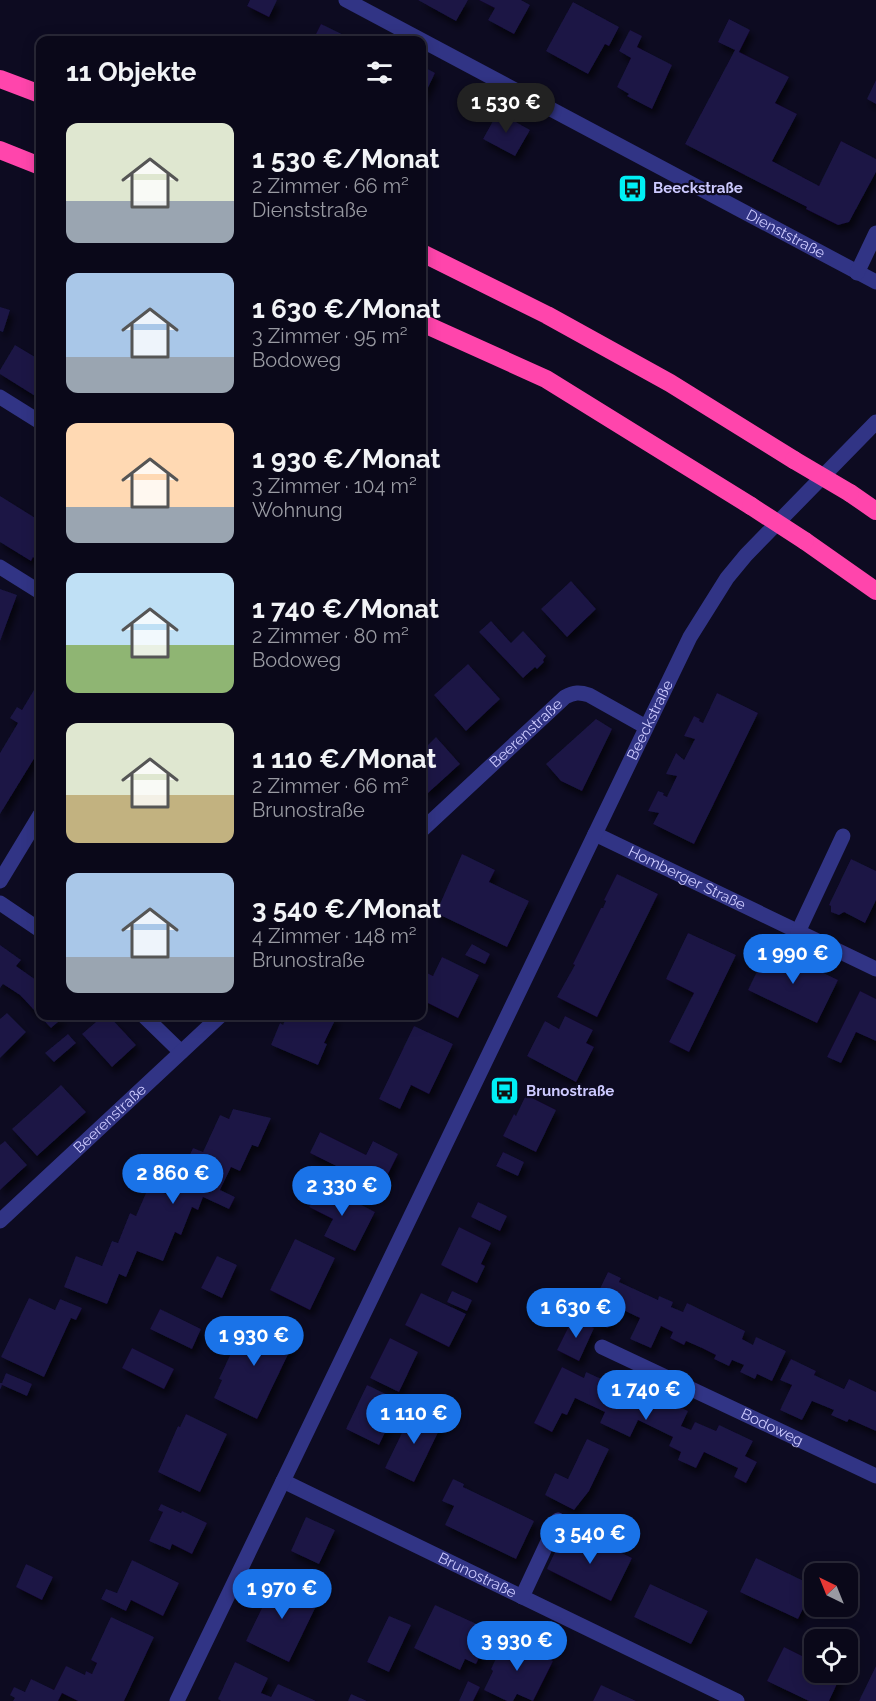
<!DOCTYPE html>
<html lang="de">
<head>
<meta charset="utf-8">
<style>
  body { margin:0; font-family:Raleway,sans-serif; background:#131122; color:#f1f3f6; height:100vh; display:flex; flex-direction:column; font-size:22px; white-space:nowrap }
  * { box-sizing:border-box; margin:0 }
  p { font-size:20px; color:#999aa2 }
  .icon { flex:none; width:33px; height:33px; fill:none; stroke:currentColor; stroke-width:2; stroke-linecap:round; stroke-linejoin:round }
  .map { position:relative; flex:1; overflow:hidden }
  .side { position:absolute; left:36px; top:36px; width:390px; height:984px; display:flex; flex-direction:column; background:#0a0819; border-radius:12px; box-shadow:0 3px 15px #0003,0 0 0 2px #2a2938 }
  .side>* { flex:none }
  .needle { width:39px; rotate:317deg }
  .tools { position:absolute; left:804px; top:1563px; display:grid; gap:12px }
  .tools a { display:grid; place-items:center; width:54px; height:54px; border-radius:12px; background:#0a0819; box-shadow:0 3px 15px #0003,0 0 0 2px #2a2938; font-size:30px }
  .price { position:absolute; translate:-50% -51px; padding:0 14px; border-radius:21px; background:#1a73e8; color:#fff; font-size:20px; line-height:39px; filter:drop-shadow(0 2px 3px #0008) }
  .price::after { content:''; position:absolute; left:50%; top:36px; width:18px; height:14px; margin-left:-9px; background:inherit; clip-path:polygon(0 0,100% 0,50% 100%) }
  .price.active { background:#222; color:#fff }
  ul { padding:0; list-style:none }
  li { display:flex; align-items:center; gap:18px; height:150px; padding:0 30px }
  li span { display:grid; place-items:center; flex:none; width:168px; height:120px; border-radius:12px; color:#555 }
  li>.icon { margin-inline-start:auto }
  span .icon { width:72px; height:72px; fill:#fffc; stroke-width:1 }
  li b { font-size:26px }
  h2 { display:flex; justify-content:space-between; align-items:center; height:72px; padding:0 30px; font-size:26px }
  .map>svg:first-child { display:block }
  .building { fill:#1b1544; filter:url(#shadow) }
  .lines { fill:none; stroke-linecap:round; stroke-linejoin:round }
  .minor { stroke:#313485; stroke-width:15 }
  .highway { stroke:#ff45ac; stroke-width:18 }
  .highway-bridge { stroke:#ff45ac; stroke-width:18 }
  .labels { text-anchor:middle; stroke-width:4.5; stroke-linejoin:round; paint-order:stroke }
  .poi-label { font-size:15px; font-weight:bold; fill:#cdcaff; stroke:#0d0b21; text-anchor:start }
  .street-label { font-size:15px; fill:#cdcaff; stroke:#0d0b21 }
</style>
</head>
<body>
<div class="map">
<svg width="876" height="1701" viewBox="0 0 876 1701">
  <defs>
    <filter id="shadow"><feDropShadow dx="3.5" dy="6" stdDeviation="3" flood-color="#0009"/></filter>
  </defs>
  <rect width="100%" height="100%" fill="#0d0b21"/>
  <!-- building -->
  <path class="building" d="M 250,0 L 277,0 L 269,17 L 247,6 Z
    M 418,0 L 468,0 L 456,21 Z
    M 479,0 L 521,0 L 530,5 L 514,34 L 488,20 L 495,8 Z
    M 573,2 L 619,27 L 609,46 L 605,44 L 588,74 L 546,51 Z
    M 729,19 L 750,30 L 739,52 L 789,77 L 775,103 L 797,114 L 772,161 L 819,186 L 841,141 L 876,159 L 876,172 L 849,222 L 838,225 L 806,209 L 807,207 L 685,144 L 735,50 L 718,42 Z
    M 321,24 L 354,40 L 313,40 Z
    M 630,30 L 642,36 L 637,47 L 672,65 L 652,109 L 627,96 L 629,94 L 617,87 L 631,58 L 619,51 Z
    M 422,66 L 435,73 L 422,100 Z
    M 876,80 L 876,104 L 867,99 Z
    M 498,112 L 530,130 L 515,156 L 483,139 Z
    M 0,307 L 10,310 L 3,332 L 0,331 Z
    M 15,345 L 40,360 L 40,399 L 0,374 L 0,370 Z
    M 0,496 L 40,521 L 40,562 L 33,557 L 31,561 L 0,542 Z
    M 571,581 L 596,609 L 567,637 L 541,609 Z
    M 0,589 L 17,595 L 0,641 Z
    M 491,621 L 511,643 L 523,631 L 546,656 L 543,660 L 544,662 L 537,669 L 535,667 L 523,678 L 479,632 Z
    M 468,664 L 500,699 L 466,731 L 434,695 Z
    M 40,680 L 40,749 L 0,814 L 0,753 L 18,723 L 10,718 L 17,707 L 22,710 Z
    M 717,693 L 758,713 L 694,844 L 653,824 L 659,813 L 648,811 L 658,791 L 664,793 L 663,795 L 667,797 L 677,776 L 666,774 L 676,753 L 684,760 L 695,739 L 684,736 L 694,716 L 700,719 L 699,721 L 703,723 Z
    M 596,719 L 612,729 L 582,791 L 561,781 L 546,764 Z
    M 436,737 L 460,764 L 428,793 L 422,786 L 422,751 Z
    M 462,854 L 495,870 L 489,882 L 529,901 L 507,947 L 436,913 Z
    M 851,859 L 876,871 L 876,900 L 865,923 L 844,912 L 839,915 L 831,912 L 831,906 L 829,905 Z
    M 617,874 L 658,894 L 597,1017 L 557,997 L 575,965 L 573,964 L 601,908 L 603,908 L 606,901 L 604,900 Z
    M 688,933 L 736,955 L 689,1052 L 669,1042 L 694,993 L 666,979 Z
    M 472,944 L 490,954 L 485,964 L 465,955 Z
    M 0,945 L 21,960 L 16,966 L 36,980 L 40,976 L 40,1016 L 65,1016 L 51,1028 L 20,995 L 3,984 L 0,988 Z
    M 769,947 L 838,980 L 817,1023 L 748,990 Z
    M 442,957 L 479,975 L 458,1018 L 422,1000 L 422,985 L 427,973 L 433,976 Z
    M 860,991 L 876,999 L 876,1041 L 856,1032 L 841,1063 L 827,1057 Z
    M 7,1013 L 26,1032 L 0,1058 L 0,1019 Z
    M 103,1016 L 109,1016 L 136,1045 L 112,1067 L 82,1034 Z
    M 287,1016 L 337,1016 L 324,1043 L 327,1044 L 318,1065 L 271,1045 L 280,1023 L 283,1025 Z
    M 565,1016 L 593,1030 L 586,1043 L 594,1047 L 576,1082 L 527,1056 L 545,1021 L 559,1029 Z
    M 414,1026 L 453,1044 L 429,1094 L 411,1085 L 400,1109 L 379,1099 Z
    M 68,1034 L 76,1043 L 54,1062 L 45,1053 Z
    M 61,1085 L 86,1112 L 37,1156 L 12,1129 Z
    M 526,1095 L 556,1110 L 536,1152 L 503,1136 L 514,1114 L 516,1116 Z
    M 233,1109 L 271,1118 L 258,1147 L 252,1145 L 240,1171 L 231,1167 L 220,1190 L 235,1197 L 229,1209 L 203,1197 L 198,1210 L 192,1207 L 181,1235 L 175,1232 L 163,1261 L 137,1251 L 126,1277 L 119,1274 L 107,1304 L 64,1287 L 76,1256 L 102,1266 L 112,1241 L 118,1243 L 130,1213 L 136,1216 L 149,1186 L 177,1199 L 187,1177 L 181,1174 L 193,1148 L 203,1152 L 220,1115 L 229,1119 Z
    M 320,1132 L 366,1155 L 373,1141 L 398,1154 L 381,1188 L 310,1153 Z
    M 5,1141 L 27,1165 L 0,1190 L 0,1145 Z
    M 503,1152 L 524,1162 L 518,1176 L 496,1166 Z
    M 320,1184 L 375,1212 L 355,1251 L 324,1236 L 333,1219 L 309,1207 Z
    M 478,1202 L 507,1216 L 500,1231 L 471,1217 Z
    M 459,1227 L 491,1243 L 481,1264 L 485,1266 L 477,1283 L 441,1265 Z
    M 295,1239 L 335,1258 L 310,1310 L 270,1290 Z
    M 217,1256 L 237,1265 L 222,1298 L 201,1288 Z
    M 608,1272 L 621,1278 L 619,1282 L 658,1300 L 659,1296 L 673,1302 L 671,1307 L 683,1312 L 687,1303 L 745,1331 L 742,1339 L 753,1345 L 756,1337 L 786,1351 L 772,1381 L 757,1374 L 755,1379 L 740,1372 L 744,1365 L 732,1360 L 729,1366 L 714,1359 L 716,1355 L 702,1348 L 686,1341 L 684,1345 L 670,1338 L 673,1332 L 661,1326 L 651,1348 L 630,1339 L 640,1318 L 617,1307 L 608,1328 L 586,1318 Z
    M 452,1291 L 472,1300 L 467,1311 L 447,1302 Z
    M 421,1293 L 466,1314 L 449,1347 L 405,1325 Z
    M 29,1298 L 55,1310 L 60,1299 L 82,1308 L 76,1320 L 71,1318 L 44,1377 L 1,1357 Z
    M 160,1309 L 201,1329 L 192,1349 L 150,1329 Z
    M 264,1317 L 288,1329 L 283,1341 L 292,1346 L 257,1419 L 214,1398 L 222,1380 L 219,1379 L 245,1323 L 258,1329 Z
    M 573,1318 L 594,1328 L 579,1361 L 557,1350 Z
    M 390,1338 L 418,1352 L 399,1392 L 370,1378 Z
    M 132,1348 L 174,1369 L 164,1389 L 122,1368 Z
    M 791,1359 L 816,1371 L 814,1375 L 844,1389 L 849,1379 L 876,1392 L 876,1431 L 849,1419 L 847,1422 L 831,1415 L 834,1410 L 812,1401 L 802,1420 L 780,1410 L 792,1385 L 780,1380 Z
    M 562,1367 L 584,1378 L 586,1372 L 619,1387 L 612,1401 L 623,1406 L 630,1391 L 651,1401 L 654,1395 L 688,1411 L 681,1426 L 691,1430 L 695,1422 L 716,1431 L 719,1425 L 753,1441 L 745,1456 L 757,1462 L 746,1483 L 734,1477 L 738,1468 L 704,1452 L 696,1468 L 678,1460 L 681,1452 L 669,1446 L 673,1437 L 638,1420 L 630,1437 L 600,1423 L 605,1412 L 575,1398 L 567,1415 L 562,1413 L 552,1432 L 534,1423 Z
    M 6,1373 L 32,1384 L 27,1396 L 2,1385 L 0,1390 L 0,1383 L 2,1383 Z
    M 367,1385 L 400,1401 L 379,1445 L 346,1429 Z
    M 414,1408 L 443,1422 L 414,1482 L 385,1468 Z
    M 186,1414 L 227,1434 L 200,1492 L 158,1472 L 178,1426 L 180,1427 Z
    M 587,1439 L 609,1449 L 589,1491 L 574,1510 L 545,1495 L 555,1473 L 568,1479 Z
    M 453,1479 L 464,1484 L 463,1487 L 534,1521 L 516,1559 L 445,1525 L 454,1506 L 442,1501 Z
    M 161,1504 L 181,1513 L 182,1511 L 207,1523 L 192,1554 L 172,1544 L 170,1550 L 149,1541 L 163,1512 L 158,1510 Z
    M 306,1517 L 335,1530 L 319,1564 L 291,1551 Z
    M 583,1534 L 632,1558 L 611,1601 L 547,1569 L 562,1537 L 578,1545 Z
    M 756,1558 L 814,1586 L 798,1619 L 740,1592 Z
    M 132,1560 L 179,1583 L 163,1616 L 131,1600 L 126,1611 L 101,1599 L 106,1589 L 117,1593 Z
    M 26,1564 L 53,1577 L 42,1600 L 16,1587 Z
    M 276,1579 L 319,1600 L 289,1662 L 246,1641 Z
    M 650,1584 L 708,1611 L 691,1644 L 634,1617 Z
    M 435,1605 L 481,1626 L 479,1630 L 490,1635 L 476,1664 L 465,1659 L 460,1670 L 414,1648 Z
    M 389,1616 L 411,1625 L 389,1672 L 367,1662 Z
    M 111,1617 L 154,1637 L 124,1701 L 78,1701 L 62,1693 L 58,1701 L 13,1701 L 15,1698 L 10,1695 L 14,1687 L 25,1692 L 31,1679 L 54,1690 L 66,1666 L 85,1675 L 86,1671 L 92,1674 L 97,1663 L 91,1660 Z
    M 506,1638 L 553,1661 L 533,1701 L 517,1694 L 513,1701 L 507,1701 L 484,1690 L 493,1671 L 491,1669 Z
    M 784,1647 L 814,1662 L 814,1672 L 837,1672 L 841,1675 L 829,1701 L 809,1701 L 767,1681 Z
    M 235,1662 L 268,1678 L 261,1693 L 271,1697 L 278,1684 L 316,1701 L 221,1701 L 218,1699 Z
    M 876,1666 L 876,1701 L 859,1701 Z
    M 468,1681 L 480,1687 L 473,1701 L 459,1701 Z
    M 601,1685 L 636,1701 L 593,1701 Z
    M 351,1694 L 367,1701 L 348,1701 Z"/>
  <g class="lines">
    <!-- minor -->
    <g class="minor">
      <path id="s1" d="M 346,0 L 876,282"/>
      <path d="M 857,273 L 876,233"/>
      <path d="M 0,397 L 40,422"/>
      <path d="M 0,567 L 40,592"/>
      <path id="s2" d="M 422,830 L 565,697 C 574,692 580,692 589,695 L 646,727"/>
      <path id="s3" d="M 595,834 L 876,969"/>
      <path d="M 0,881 L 40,815"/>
      <path d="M 0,903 L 40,930"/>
      <path d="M 798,932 L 843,836"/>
      <path d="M 144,1016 L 181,1052"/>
      <path id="s4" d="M 0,1221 L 220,1016"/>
      <path id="s5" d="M 602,1347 L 876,1476"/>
      <path id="s6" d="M 283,1481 L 737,1701"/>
      <path d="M 522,1597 L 558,1520"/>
      <path id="s7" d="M 177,1701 L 690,637 L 727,578 L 746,555 L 876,422"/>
    </g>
    <!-- highway -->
    <path class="highway" d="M 0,79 L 40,94
      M 0,150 L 40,166
      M 422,253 L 547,315 L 670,383 L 794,460
      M 422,323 L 546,379 L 751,506
      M 850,493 L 876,511
      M 805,541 L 876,591"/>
    <!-- highway-bridge -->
    <path class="highway-bridge" d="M 794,460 L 850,493
      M 751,506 L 805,541"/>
  </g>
  <!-- icons -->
  <defs>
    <symbol id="bus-square" viewBox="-11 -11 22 22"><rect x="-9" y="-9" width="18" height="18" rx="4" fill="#00eff5" stroke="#0d0b21"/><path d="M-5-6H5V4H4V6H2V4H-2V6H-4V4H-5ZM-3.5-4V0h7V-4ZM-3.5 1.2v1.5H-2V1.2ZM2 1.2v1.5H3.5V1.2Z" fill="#111"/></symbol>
  </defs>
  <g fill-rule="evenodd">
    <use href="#bus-square" x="616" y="172" width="33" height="33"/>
    <use href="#bus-square" x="488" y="1074" width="33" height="33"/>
  </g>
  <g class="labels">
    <!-- poi labels -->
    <g class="poi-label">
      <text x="653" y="193">Beeckstraße</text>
      <text x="526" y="1096">Brunostraße</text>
    </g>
    <!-- street labels -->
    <g class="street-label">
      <text dy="5" stroke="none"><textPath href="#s1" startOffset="498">Dienststraße</textPath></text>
      <text dy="5" stroke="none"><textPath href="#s7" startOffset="1089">Beeckstraße</textPath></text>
      <text dy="5" stroke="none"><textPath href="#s2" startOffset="142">Beerenstraße</textPath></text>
      <text dy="5" stroke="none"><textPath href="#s3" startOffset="102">Homberger Straße</textPath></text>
      <text dy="5" stroke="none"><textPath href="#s4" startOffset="150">Beerenstraße</textPath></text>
      <text dy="5" stroke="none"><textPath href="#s5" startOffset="188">Bodoweg</textPath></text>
      <text dy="5" stroke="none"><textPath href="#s6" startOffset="216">Brunostraße</textPath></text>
    </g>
  </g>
</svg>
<div class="tools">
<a><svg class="needle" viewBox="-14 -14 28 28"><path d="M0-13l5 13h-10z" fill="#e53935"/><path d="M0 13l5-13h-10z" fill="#999aa2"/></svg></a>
<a><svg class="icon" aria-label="locate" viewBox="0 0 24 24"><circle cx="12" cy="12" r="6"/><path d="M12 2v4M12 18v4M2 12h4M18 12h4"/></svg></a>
</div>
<b class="price active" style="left:506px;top:134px">1 530 €</b>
<b class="price" style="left:793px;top:985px">1 990 €</b>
<b class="price" style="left:173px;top:1205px">2 860 €</b>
<b class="price" style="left:342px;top:1217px">2 330 €</b>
<b class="price" style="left:576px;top:1339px">1 630 €</b>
<b class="price" style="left:254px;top:1367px">1 930 €</b>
<b class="price" style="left:646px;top:1421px">1 740 €</b>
<b class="price" style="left:414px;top:1445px">1 110 €</b>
<b class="price" style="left:590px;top:1565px">3 540 €</b>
<b class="price" style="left:282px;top:1620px">1 970 €</b>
<b class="price" style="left:517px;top:1672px">3 930 €</b>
<section class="side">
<h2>11 Objekte<svg class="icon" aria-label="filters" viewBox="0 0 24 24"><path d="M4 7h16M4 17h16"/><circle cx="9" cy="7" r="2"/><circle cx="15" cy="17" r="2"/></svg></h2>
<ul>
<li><span style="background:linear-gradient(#dfe7d0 65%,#9aa5b1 0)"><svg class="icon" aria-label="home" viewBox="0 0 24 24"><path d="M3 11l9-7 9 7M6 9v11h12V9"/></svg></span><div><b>1 530 €/Monat</b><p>2 Zimmer · 66 m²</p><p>Dienststraße</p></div></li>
<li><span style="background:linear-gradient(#a9c7e8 70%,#9aa5b1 0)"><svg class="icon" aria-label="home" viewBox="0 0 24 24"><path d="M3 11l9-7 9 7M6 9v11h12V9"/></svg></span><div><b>1 630 €/Monat</b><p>3 Zimmer · 95 m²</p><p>Bodoweg</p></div></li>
<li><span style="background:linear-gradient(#ffd9b3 70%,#9aa5b1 0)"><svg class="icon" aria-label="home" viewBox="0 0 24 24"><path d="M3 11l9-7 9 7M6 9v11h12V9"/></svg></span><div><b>1 930 €/Monat</b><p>3 Zimmer · 104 m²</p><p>Wohnung</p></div></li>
<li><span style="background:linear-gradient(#bfe0f5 60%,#8fb573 0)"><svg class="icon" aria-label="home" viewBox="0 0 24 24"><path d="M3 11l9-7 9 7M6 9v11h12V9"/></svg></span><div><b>1 740 €/Monat</b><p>2 Zimmer · 80 m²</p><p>Bodoweg</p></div></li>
<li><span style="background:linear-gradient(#dfe7d0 60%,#c2b280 0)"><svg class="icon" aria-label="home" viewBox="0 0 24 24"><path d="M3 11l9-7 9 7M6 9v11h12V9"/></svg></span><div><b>1 110 €/Monat</b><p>2 Zimmer · 66 m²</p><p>Brunostraße</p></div></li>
<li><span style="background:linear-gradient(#a9c7e8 70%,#9aa5b1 0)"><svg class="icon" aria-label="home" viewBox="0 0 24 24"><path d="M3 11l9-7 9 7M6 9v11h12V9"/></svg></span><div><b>3 540 €/Monat</b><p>4 Zimmer · 148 m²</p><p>Brunostraße</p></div></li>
</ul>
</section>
</div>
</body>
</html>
